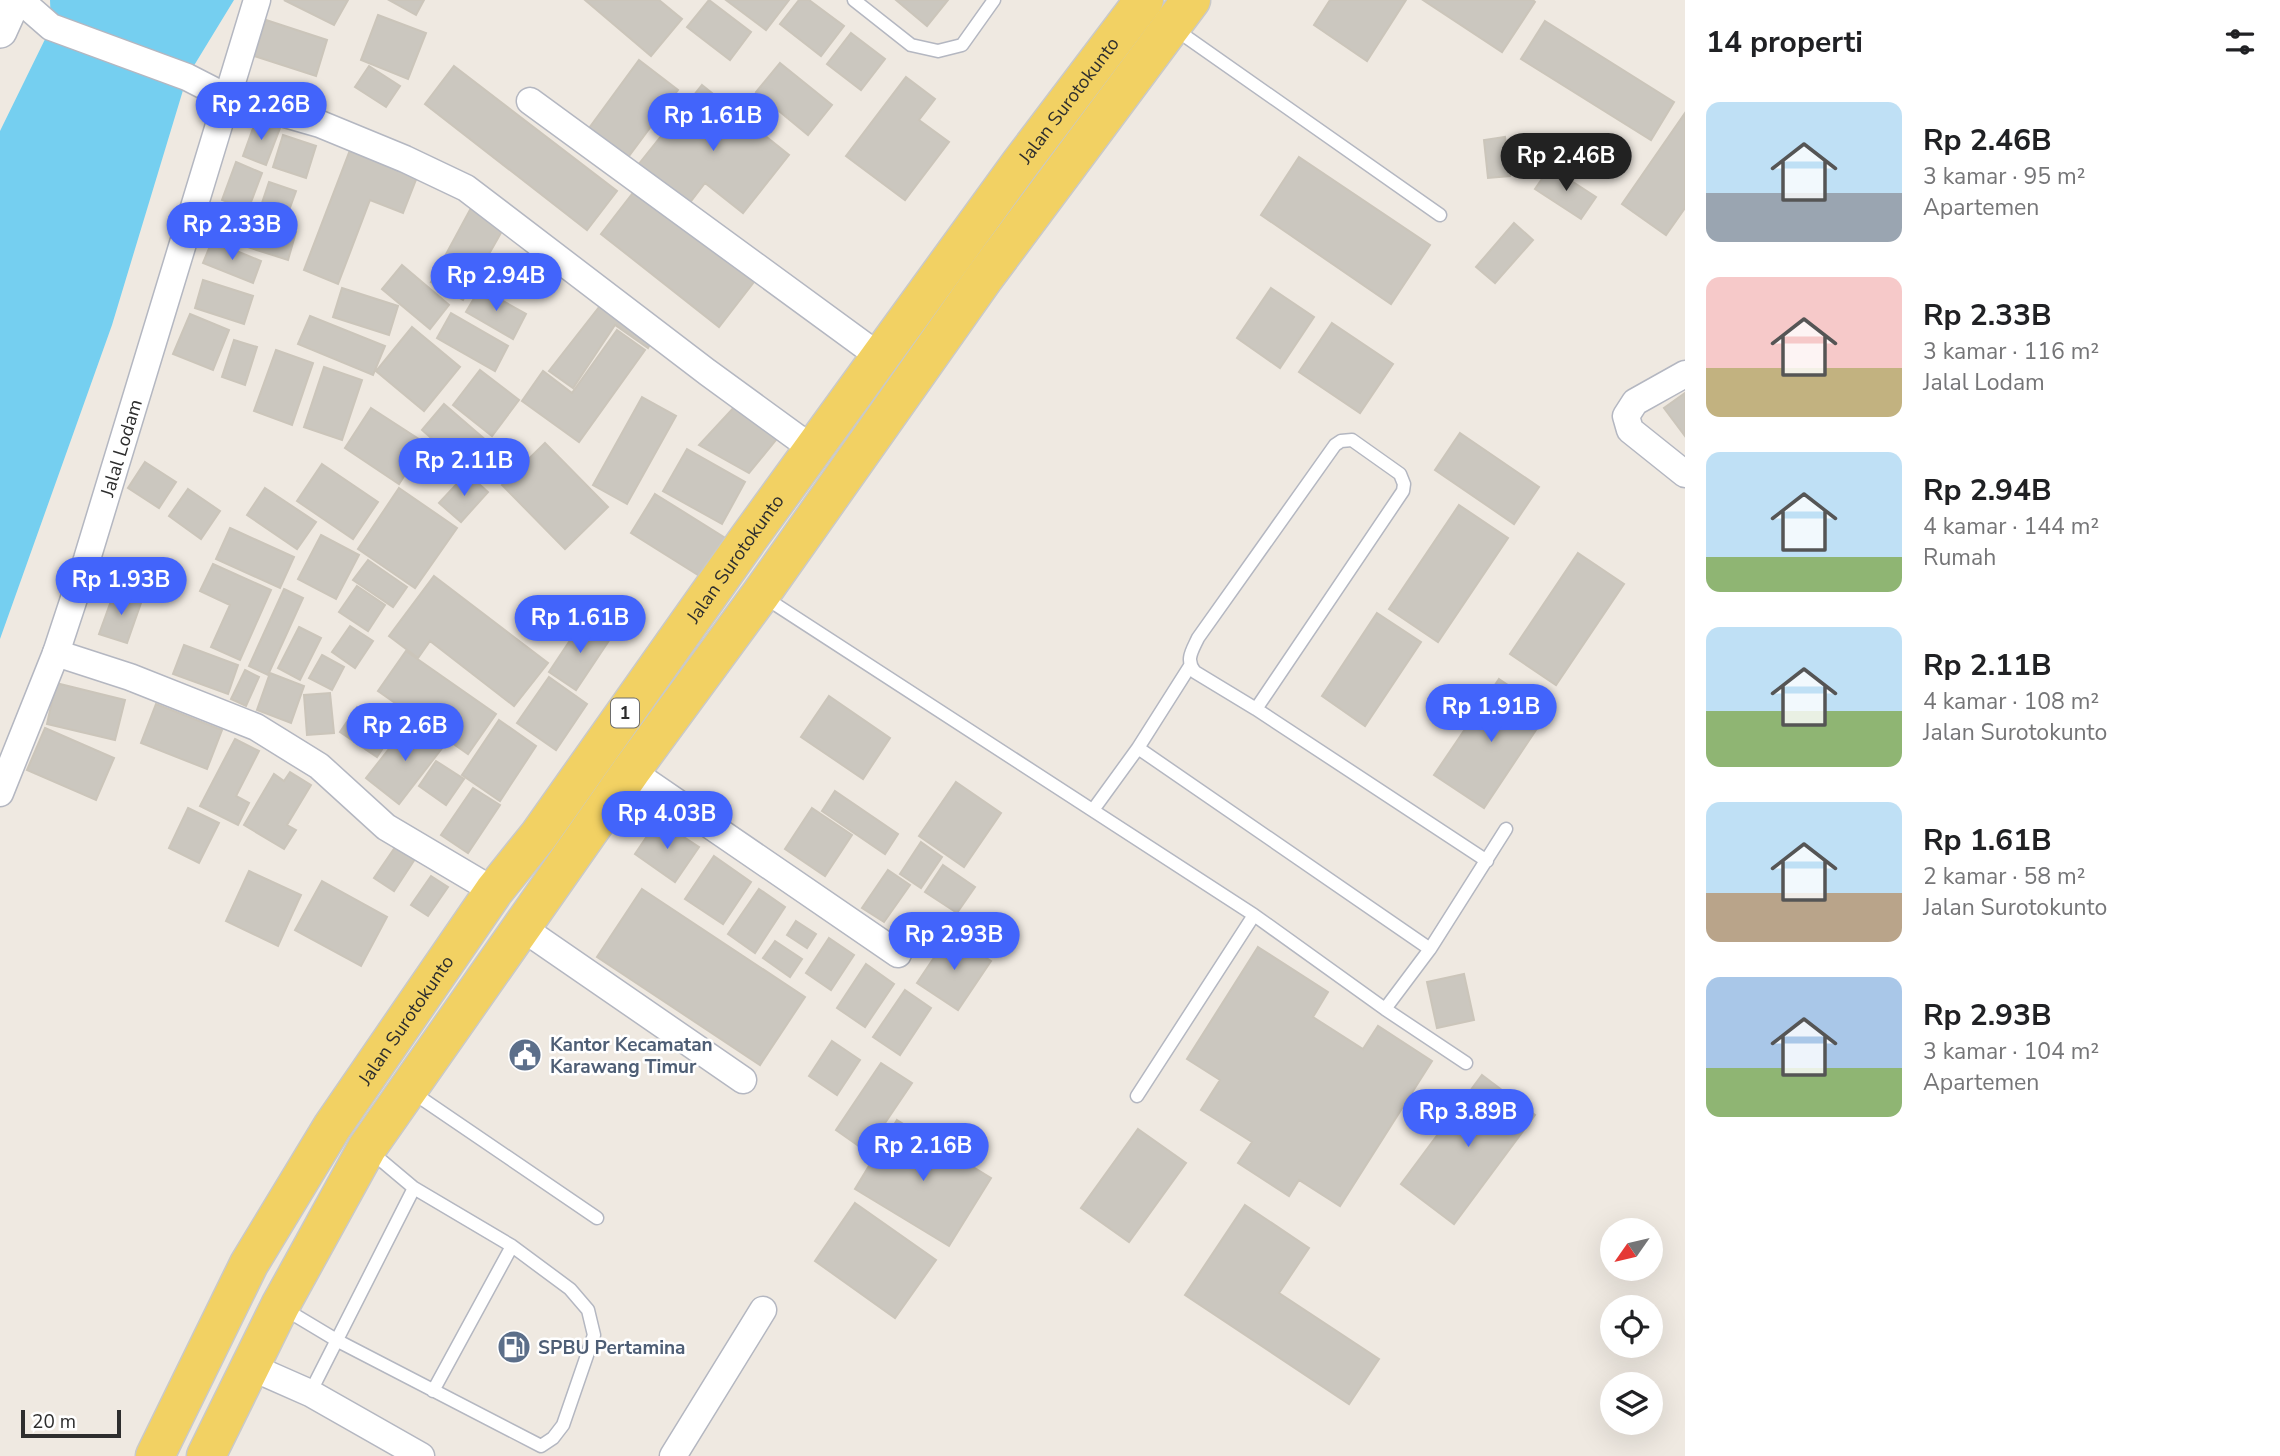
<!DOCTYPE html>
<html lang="id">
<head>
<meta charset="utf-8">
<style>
  body { margin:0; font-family:"Nunito Sans",sans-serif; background:#f2f2f2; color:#202124; height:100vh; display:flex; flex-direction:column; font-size:26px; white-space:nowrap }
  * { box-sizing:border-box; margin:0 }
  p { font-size:23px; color:#757577 }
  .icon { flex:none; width:38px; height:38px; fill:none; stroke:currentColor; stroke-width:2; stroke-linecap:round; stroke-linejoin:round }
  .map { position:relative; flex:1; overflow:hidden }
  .drawer { display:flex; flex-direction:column; background:#fff; width:595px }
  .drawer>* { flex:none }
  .needle { width:46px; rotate:236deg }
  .controls { position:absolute; left:1600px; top:1218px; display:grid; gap:14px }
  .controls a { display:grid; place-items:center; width:63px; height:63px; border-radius:50%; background:#fff; box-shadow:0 7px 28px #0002; font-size:35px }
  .scale { position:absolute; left:21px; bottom:18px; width:100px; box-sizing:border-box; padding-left:7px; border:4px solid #2e2e2e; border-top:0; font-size:19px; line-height:24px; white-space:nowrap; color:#2e2e2e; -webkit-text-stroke:5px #fff; paint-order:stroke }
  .price { position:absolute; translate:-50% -60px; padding:0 16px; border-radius:24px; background:#4264fb; color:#fff; font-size:23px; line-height:46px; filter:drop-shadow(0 2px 4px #0008) }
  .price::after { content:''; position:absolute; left:50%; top:42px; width:21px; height:16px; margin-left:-10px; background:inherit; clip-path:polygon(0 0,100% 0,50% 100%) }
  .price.active { background:#222; color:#fff }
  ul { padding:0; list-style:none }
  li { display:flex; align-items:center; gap:21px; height:175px; padding:0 21px }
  li span { display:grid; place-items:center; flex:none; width:196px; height:140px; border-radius:14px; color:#555 }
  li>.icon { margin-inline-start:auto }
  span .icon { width:84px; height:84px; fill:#fffc; stroke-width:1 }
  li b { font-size:30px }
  h2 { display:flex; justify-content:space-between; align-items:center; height:84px; padding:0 21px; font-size:30px }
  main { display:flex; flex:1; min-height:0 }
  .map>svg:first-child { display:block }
  .water { fill:#75cff0 }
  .building { fill:#cbc7bf; stroke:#cbc5ba; stroke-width:2 }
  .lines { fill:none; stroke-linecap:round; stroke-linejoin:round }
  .service-casing { stroke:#b4b7c1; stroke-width:15 }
  .minor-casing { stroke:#b4b7c1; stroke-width:29 }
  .tertiary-casing { stroke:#b4b7c1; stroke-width:36 }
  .primary-casing { stroke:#c9c9c9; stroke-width:41 }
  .service { stroke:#fff; stroke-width:12 }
  .minor { stroke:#fff; stroke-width:26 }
  .tertiary { stroke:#fff; stroke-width:33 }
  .primary { stroke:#f2d163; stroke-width:38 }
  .labels { text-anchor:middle; stroke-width:5; stroke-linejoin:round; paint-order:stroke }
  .shield { fill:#fff; stroke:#6d6d6d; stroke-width:2 }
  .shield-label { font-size:18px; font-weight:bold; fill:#2e2e2e }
  .street-label { font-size:19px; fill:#2e2e2e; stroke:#fff }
  .service-label { font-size:19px; font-weight:bold; fill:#4e5e75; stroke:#fff; text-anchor:start }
</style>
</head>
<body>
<main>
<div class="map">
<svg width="1685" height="1456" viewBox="0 0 1685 1456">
  <rect width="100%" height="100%" fill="#efe9e1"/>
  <!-- water -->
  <path class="water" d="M 50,0 L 234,0 L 187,77 L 112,325 L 0,639 L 0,131 L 51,27 Z"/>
  <!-- building -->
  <path class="building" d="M 284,0 L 348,0 L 334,25 Z
    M 389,0 L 424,0 L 416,15 Z
    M 585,0 L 659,0 L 682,19 L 651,56 Z
    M 709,0 L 751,32 L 730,60 L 687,27 Z
    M 726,0 L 789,0 L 766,30 Z
    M 799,0 L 809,0 L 844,26 L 821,56 L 780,24 Z
    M 896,0 L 948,0 L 927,26 Z
    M 1330,0 L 1406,0 L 1367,61 L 1314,25 Z
    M 1423,0 L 1533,0 L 1535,2 L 1502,52 Z
    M 378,15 L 426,33 L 408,79 L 361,60 Z
    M 266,20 L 327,40 L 316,76 L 254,56 Z
    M 1545,21 L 1674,102 L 1651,140 L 1521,59 Z
    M 851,33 L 885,59 L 861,90 L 827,64 Z
    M 639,60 L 678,90 L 623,164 L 584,135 Z
    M 780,63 L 832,105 L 808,135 L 756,92 Z
    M 369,66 L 400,86 L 386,107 L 355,87 Z
    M 454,66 L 617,191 L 587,230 L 425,104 Z
    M 906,77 L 935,99 L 919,120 L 949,142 L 905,200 L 846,156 Z
    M 702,85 L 789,155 L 743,213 L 705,183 L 688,205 L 638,165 Z
    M 1685,113 L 1685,208 L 1666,235 L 1622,204 Z
    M 256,120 L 280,128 L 266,165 L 243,156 Z
    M 283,135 L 316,146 L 306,178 L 273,167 Z
    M 1505,137 L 1510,176 L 1488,178 L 1484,140 Z
    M 350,150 L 417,177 L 403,213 L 370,200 L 338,284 L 304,270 Z
    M 1299,157 L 1430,245 L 1391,304 L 1261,215 Z
    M 236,162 L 262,173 L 248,210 L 222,200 Z
    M 1550,167 L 1596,197 L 1581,219 L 1535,189 Z
    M 269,182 L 296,191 L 284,224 L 258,215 Z
    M 636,189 L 754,282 L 719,327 L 601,234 Z
    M 216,206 L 296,232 L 288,260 L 207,234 Z
    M 471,208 L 502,231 L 463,300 L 431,282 Z
    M 1514,223 L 1533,240 L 1495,283 L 1476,267 Z
    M 212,241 L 261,261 L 253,283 L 203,263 Z
    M 402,265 L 449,305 L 430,329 L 382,289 Z
    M 203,280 L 253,296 L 244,324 L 195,308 Z
    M 342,288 L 398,306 L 389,335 L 333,317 Z
    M 480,288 L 526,314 L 513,339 L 466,312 Z
    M 1271,288 L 1314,317 L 1280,368 L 1237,338 Z
    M 607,297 L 654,337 L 648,348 L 615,325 L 573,388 L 549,371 Z
    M 451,313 L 508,346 L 495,371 L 437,338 Z
    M 190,314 L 229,330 L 213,370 L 173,354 Z
    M 310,316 L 385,346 L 373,375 L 298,344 Z
    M 1332,323 L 1393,364 L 1360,413 L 1299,372 Z
    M 412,327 L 460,367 L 424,411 L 376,371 Z
    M 617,330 L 645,350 L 579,442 L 522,401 L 543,371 L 572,393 Z
    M 234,340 L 257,347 L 245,385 L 222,377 Z
    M 276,350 L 313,363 L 292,425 L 254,411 Z
    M 324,367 L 362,380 L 342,440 L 304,427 Z
    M 480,370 L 519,400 L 492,436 L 453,405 Z
    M 1685,393 L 1685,436 L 1664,408 Z
    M 642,397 L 676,416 L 627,504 L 593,485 Z
    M 444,404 L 487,441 L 464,467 L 422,430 Z
    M 737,404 L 780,435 L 749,473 L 699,445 Z
    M 371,408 L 425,443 L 399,484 L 345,448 Z
    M 1460,433 L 1539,487 L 1514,524 L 1435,470 Z
    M 545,443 L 608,507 L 565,549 L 502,485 Z
    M 687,449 L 745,482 L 722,524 L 663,491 Z
    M 145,462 L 176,482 L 159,508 L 128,488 Z
    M 322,464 L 378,502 L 353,539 L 297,501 Z
    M 467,473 L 488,492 L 461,522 L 439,503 Z
    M 265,488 L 316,522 L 297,549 L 247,515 Z
    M 399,488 L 457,528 L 415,588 L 358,549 Z
    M 188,489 L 220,511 L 201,539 L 169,516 Z
    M 655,494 L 727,539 L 703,578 L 631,533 Z
    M 1459,505 L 1508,538 L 1438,642 L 1389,609 Z
    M 230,528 L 294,557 L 280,588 L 216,559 Z
    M 321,535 L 359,555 L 336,599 L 298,579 Z
    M 1578,553 L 1624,584 L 1556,685 L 1510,654 Z
    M 368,560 L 407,587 L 393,607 L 353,580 Z
    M 213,564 L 271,590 L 240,660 L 211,647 L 230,605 L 200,591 Z
    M 434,576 L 548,663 L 514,706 L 430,641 L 418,658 L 389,636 Z
    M 357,586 L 385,605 L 368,631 L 339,612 Z
    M 284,589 L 303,598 L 268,675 L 249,666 Z
    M 115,590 L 142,600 L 127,643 L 99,634 Z
    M 1377,613 L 1421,642 L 1365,726 L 1322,696 Z
    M 583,621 L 610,639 L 576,690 L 549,672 Z
    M 350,626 L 373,641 L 355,668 L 332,652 Z
    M 299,627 L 321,638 L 300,680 L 278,668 Z
    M 184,645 L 238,665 L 228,694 L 173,674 Z
    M 406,651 L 496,714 L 468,754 L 378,691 Z
    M 322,655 L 344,667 L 332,690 L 309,678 Z
    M 245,670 L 259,677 L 246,706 L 231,699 Z
    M 270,673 L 304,686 L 291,723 L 257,710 Z
    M 549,677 L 587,704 L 556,750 L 517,723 Z
    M 1499,679 L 1548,712 L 1484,808 L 1434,775 Z
    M 56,683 L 125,700 L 115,740 L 47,724 Z
    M 330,693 L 334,733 L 307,735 L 304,695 Z
    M 829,696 L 890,738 L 863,779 L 801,737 Z
    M 156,704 L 222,730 L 207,769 L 141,743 Z
    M 357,707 L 394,731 L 377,757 L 340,732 Z
    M 499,720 L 536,746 L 500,801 L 462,775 Z
    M 411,721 L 443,747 L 399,804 L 366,778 Z
    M 45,728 L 114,758 L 96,800 L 27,770 Z
    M 235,739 L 259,751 L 236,796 L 249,803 L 238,825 L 200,806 Z
    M 436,761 L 464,779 L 446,805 L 419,786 Z
    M 290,772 L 311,785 L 287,825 L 296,830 L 284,849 L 244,825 L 274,774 L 284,781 Z
    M 956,782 L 1001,813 L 964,867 L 919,836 Z
    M 473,788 L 500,805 L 468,853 L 441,835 Z
    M 835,791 L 898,834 L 885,854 L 822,811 Z
    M 188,808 L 219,823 L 199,863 L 169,848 Z
    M 812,808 L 852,835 L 825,876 L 785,849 Z
    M 658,820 L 699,847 L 675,882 L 635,854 Z
    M 921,842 L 942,857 L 921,888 L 900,874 Z
    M 396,846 L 415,859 L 394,891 L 374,878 Z
    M 714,856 L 751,882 L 723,924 L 685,899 Z
    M 943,865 L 975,887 L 957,913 L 925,892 Z
    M 888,870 L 910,885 L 884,922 L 862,908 Z
    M 249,871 L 301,895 L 278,946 L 226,921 Z
    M 431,876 L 448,887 L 428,916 L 411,905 Z
    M 322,881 L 387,917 L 361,966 L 295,930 Z
    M 642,889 L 805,997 L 760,1065 L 597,957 Z
    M 759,889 L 785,907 L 755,953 L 728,934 Z
    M 796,921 L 816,934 L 807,948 L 787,935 Z
    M 950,934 L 991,961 L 958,1010 L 917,983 Z
    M 829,938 L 854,955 L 831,990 L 806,973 Z
    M 775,941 L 802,959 L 790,977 L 763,958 Z
    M 1258,947 L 1328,992 L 1313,1017 L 1363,1049 L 1378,1026 L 1432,1061 L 1340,1206 L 1299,1180 L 1289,1196 L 1238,1163 L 1252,1142 L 1201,1110 L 1220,1080 L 1187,1059 Z
    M 866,964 L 894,984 L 865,1027 L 837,1008 Z
    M 1464,974 L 1474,1020 L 1437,1028 L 1427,982 Z
    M 905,990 L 931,1008 L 900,1055 L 873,1037 Z
    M 832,1041 L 860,1060 L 837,1095 L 809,1076 Z
    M 881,1063 L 912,1083 L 866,1151 L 836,1130 Z
    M 1482,1075 L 1535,1115 L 1454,1224 L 1401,1184 Z
    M 897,1120 L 991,1178 L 949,1246 L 855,1189 Z
    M 1138,1129 L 1186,1163 L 1129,1242 L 1081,1208 Z
    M 855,1203 L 936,1260 L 895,1318 L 815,1261 Z
    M 1245,1205 L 1309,1248 L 1279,1293 L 1379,1359 L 1349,1404 L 1185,1295 Z"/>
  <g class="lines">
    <defs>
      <path id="service" d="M 854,0 L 911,45 L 938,51 L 962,45 L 994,0
        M 1175,29 L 1440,215
        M 764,597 L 1254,915 L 1385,1009 L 1430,949 L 1506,829
        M 1256,709 L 1403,491 L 1404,484 L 1400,474 L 1352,440 L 1341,441 L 1335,445 L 1198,638 C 1192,651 1185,660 1195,672 L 1256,709 L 1487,861
        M 1138,748 L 1190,666
        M 1093,810 L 1138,748 L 1430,949
        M 1385,1009 L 1466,1063
        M 412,1092 L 597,1218
        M 1137,1096 L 1254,915
        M 283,1308 L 338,1341 L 541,1446 L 553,1438 L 563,1425 L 594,1335 L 588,1310 L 570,1289 L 512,1246 L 414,1188 L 370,1151
        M 433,1391 L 512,1246
        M 310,1393 L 414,1188"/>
      <g id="minor">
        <path d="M 20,0 L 51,27 L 187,77 L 226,97 L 320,124 L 405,159 L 466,188 L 707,372 L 814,450"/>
        <path d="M 530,101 L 880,357"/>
        <path d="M 1685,374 L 1635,402 L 1626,416 L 1630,430 L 1685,474"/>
        <path d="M 56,653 L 130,677 L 256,727 L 319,766 L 386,827 L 494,891"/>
        <path d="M 631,771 L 898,954"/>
        <path id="s1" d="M 0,793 L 56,653 L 87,559 L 257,0"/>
        <path d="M 521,927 L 743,1080"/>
        <path d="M 251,1367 L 310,1393 L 421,1456"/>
        <path d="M 673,1456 L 763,1310"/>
      </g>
      <path id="tertiary" d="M 0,31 L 14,0"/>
      <g id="primary">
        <path id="s2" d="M 155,1456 L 249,1264 L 332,1127 L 494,891 L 539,835 L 748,539 L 1020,164 L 1144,0"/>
        <path d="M 206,1456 L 280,1306 L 367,1148 L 631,771 L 761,594 L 984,278 L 1191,0"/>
      </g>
    </defs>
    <!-- service casing -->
    <use href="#service" class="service-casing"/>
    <!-- minor casing -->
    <use href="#minor" class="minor-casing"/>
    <!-- tertiary casing -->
    <use href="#tertiary" class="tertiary-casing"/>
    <!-- primary casing -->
    <use href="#primary" class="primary-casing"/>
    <!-- service -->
    <use href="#service" class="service"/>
    <!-- minor -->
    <use href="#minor" class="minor"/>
    <!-- tertiary -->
    <use href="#tertiary" class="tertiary"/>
    <!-- primary -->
    <use href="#primary" class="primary"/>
  </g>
  <!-- icons -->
  <defs>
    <symbol id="civic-disc" viewBox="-11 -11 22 22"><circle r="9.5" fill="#5c6f8a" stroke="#fff"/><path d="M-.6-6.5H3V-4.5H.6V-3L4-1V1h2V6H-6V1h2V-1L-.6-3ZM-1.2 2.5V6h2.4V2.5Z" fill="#fff"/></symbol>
    <symbol id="fuel-disc" viewBox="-11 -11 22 22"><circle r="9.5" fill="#5c6f8a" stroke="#fff"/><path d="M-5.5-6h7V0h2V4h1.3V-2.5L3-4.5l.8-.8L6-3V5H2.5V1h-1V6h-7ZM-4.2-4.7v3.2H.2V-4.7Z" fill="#fff"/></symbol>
  </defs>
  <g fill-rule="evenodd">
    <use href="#civic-disc" x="506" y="1036" width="38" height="38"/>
    <use href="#fuel-disc" x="495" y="1328" width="38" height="38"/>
  </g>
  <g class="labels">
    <!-- shield labels -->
    <rect class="shield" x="611" y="698.5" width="28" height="29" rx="5"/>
    <g class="shield-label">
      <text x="625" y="719">1</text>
    </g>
    <!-- street labels -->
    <g class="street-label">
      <text dy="7" stroke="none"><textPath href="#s2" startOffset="1638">Jalan Surotokunto</textPath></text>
      <text dy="7" stroke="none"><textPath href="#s1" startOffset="366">Jalal Lodam</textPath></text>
      <text dy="7" stroke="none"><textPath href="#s2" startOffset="1071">Jalan Surotokunto</textPath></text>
      <text dy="7" stroke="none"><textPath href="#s2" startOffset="504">Jalan Surotokunto</textPath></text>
    </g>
    <!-- service labels -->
    <g class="service-label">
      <text x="550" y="1051">Kantor Kecamatan<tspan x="550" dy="22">Karawang Timur</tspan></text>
      <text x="538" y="1354">SPBU Pertamina</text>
    </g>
  </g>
</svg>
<div class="controls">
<a><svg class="needle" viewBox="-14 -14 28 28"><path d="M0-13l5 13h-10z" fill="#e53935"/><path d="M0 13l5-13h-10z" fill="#757577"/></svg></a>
<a><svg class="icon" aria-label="locate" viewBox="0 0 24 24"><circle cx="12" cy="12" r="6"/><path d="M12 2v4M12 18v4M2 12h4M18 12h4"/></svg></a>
<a><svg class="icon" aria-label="layers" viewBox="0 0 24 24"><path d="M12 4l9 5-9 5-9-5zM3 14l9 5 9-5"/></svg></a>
</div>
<div class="scale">20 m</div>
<b class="price" style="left:261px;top:142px">Rp 2.26B</b>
<b class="price" style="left:713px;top:153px">Rp 1.61B</b>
<b class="price active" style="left:1566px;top:193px">Rp 2.46B</b>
<b class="price" style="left:232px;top:262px">Rp 2.33B</b>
<b class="price" style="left:496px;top:313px">Rp 2.94B</b>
<b class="price" style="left:464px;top:498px">Rp 2.11B</b>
<b class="price" style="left:121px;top:617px">Rp 1.93B</b>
<b class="price" style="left:580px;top:655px">Rp 1.61B</b>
<b class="price" style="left:1491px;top:744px">Rp 1.91B</b>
<b class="price" style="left:405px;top:763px">Rp 2.6B</b>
<b class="price" style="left:667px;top:851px">Rp 4.03B</b>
<b class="price" style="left:954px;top:972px">Rp 2.93B</b>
<b class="price" style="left:1468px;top:1149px">Rp 3.89B</b>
<b class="price" style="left:923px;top:1183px">Rp 2.16B</b>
</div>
<section class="drawer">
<h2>14 properti<svg class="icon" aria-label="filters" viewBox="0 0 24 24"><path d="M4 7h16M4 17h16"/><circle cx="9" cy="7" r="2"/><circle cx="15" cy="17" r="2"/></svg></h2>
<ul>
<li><span style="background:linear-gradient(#bfe0f5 65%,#9aa5b1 0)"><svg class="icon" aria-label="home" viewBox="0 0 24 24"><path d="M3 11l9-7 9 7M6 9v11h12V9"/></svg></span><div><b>Rp 2.46B</b><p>3 kamar · 95 m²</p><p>Apartemen</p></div></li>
<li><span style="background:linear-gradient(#f6c9c9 65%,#c2b280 0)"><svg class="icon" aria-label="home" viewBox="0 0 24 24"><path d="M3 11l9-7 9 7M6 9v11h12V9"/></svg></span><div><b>Rp 2.33B</b><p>3 kamar · 116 m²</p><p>Jalal Lodam</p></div></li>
<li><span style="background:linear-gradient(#bfe0f5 75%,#8fb573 0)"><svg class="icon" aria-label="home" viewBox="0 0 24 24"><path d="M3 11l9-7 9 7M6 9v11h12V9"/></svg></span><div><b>Rp 2.94B</b><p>4 kamar · 144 m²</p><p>Rumah</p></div></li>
<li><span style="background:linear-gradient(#bfe0f5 60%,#8fb573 0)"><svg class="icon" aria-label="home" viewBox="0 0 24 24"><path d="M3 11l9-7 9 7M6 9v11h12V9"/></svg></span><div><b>Rp 2.11B</b><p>4 kamar · 108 m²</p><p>Jalan Surotokunto</p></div></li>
<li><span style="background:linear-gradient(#bfe0f5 65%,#b9a48a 0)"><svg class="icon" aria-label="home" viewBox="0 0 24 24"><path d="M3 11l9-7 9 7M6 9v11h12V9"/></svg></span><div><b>Rp 1.61B</b><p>2 kamar · 58 m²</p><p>Jalan Surotokunto</p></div></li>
<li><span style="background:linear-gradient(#a9c7e8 65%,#8fb573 0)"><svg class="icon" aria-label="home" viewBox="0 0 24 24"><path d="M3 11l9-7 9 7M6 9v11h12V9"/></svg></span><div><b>Rp 2.93B</b><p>3 kamar · 104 m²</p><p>Apartemen</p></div></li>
</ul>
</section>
</main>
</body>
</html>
